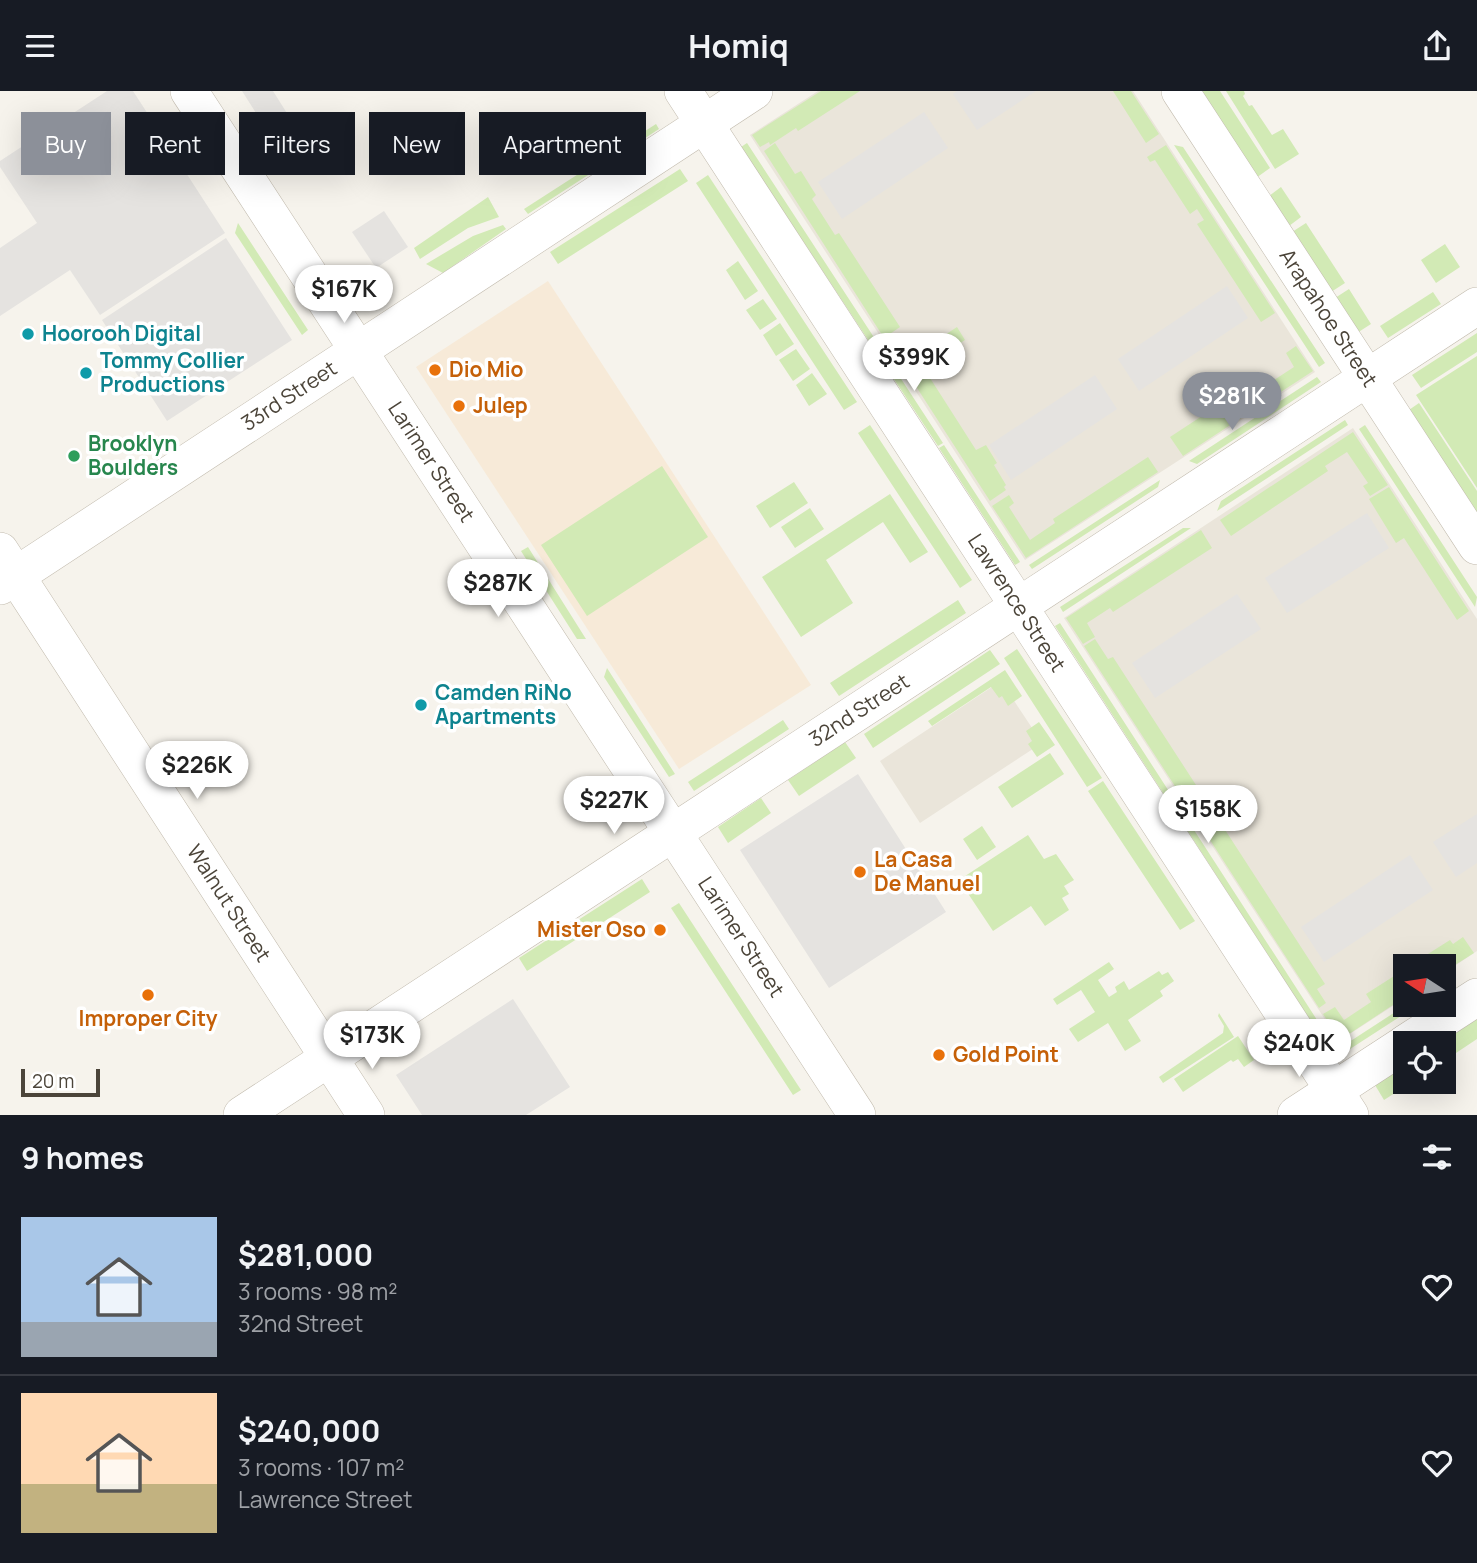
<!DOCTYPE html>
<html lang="en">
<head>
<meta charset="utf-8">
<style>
  body { margin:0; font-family:Manrope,sans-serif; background:#20242c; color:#f1f3f6; height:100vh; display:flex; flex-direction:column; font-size:26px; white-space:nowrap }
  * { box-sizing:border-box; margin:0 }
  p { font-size:23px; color:#9ea1a6 }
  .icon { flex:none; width:38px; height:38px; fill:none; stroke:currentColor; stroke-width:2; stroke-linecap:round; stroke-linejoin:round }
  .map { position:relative; height:1024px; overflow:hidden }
  .drawer { display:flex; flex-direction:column; background:#171b24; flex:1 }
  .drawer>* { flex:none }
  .top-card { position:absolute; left:21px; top:21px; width:700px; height:63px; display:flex; gap:14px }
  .needle { width:46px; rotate:282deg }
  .tools { position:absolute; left:1393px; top:863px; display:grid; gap:14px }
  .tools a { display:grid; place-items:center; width:63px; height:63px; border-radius:0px; background:#171b24; box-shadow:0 7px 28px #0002; font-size:35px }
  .scale { position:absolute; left:21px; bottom:18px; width:79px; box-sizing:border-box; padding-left:7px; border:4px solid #4b4439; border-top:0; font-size:19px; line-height:24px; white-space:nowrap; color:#4b4439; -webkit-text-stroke:5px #fff; paint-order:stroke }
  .price { position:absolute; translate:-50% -60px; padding:0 16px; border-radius:24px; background:#fff; color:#222; font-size:23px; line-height:46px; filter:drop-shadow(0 2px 4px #0008) }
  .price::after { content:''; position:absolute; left:50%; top:42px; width:21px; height:16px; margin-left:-10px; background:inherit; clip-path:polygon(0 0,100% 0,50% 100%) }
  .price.selected { background:#8c9099; color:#fff }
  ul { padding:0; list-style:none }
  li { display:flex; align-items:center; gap:21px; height:175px; padding:0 21px }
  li+li { border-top:2px solid #363941 }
  li span { display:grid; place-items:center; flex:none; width:196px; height:140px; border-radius:0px; color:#555 }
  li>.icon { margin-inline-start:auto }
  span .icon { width:84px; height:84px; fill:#fffc; stroke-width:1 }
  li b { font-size:30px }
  h2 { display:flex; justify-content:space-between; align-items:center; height:84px; padding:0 21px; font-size:30px }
  .pill { padding:0 24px; border-radius:0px; background:#171b24; box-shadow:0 7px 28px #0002; font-size:24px; line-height:63px }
  .pill.selected { background:#8c9099; color:#fff }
  header { display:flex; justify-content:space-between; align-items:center; height:91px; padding:0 21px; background:#171b24; font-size:32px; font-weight:700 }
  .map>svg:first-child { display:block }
  .residential { fill:#eae5da }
  .commercial { fill:#f7ead8 }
  .green { fill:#d2eab5 }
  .parking { fill:#e5e3e0 }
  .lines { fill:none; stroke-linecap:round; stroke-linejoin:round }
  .minor-casing { stroke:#c2bbae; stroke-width:38 }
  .minor { stroke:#fff; stroke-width:37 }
  .culture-dot { fill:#0f9aa8; stroke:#fff; stroke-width:2.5 }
  .food-dot { fill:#e8710a; stroke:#fff; stroke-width:2.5 }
  .leisure-dot { fill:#2e9e5b; stroke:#fff; stroke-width:2.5 }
  .labels { text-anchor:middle; stroke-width:7; stroke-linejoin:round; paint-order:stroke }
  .street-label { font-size:21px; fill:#4b4439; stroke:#fff }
  .culture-label { font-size:21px; font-weight:bold; fill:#0d838f; stroke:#fff; text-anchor:start }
  .food-label { font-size:21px; font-weight:bold; fill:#c56008; stroke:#fff; text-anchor:start }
  .leisure-label { font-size:21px; font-weight:bold; fill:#27864d; stroke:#fff; text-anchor:start }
</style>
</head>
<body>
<header><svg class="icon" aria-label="menu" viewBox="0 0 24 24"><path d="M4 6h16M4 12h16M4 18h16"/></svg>Homiq<svg class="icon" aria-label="share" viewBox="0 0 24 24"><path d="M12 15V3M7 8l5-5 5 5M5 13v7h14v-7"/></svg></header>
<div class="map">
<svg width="1477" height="1024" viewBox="0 0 1477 1024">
  <rect width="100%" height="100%" fill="#f6f3ec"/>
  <!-- residential -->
  <path class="residential" d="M 818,0 L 1133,0 L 1315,281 L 1025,469 L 750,44 Z
    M 1353,337 L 1477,528 L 1477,860 L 1444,882 L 1444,875 L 1405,875 L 1405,907 L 1339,950 L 1064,527 Z
    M 1001,590 L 1042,652 L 920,732 L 880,670 Z"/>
  <!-- commercial -->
  <path class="commercial" d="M 548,190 L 811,594 L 679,678 L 416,276 Z"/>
  <!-- green -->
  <path class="green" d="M 821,0 L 860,0 L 798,40 L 796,37 L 770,54 L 769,51 L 760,56 L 752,44 Z
    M 1113,0 L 1131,0 L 1159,43 L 1146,52 Z
    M 1200,0 L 1220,0 L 1270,77 L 1256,87 Z
    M 1226,0 L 1244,0 L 1245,3 L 1243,5 L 1249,15 L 1252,14 L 1272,44 L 1283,38 L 1299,63 L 1275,78 Z
    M 656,33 L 659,38 L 528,123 L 524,118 Z
    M 747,52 L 943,352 L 938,355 L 741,56 Z
    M 775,52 L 795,83 L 801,80 L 816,104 L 812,108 L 835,144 L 839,142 L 900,236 L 884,247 L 764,60 Z
    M 1166,54 L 1275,222 L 1261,231 L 1197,133 L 1204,129 L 1197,118 L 1190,123 L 1155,69 L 1150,71 L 1147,66 Z
    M 1174,54 L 1183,56 L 1325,272 L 1319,276 Z
    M 680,78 L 688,90 L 558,173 L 550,161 Z
    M 708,84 L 857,311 L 844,319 L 696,92 Z
    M 1281,96 L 1301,126 L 1289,135 L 1269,105 Z
    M 488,106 L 499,126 L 468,137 L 420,168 L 414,157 Z
    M 238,132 L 308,239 L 302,244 L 235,142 Z
    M 1306,132 L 1345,192 L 1331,201 L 1292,141 Z
    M 503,134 L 506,138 L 443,182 L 426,173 L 473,145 Z
    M 1445,153 L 1460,176 L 1436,192 L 1421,169 Z
    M 738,170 L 758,200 L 745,209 L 726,179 Z
    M 1349,198 L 1371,233 L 1357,242 L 1335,207 Z
    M 1433,201 L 1441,213 L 1388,247 L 1380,235 Z
    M 763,208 L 777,228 L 760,239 L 746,219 Z
    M 780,232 L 794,253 L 776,265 L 763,244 Z
    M 957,236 L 965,249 L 923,276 L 976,359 L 986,354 L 997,372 L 994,374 L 1006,394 L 1004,396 L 1006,399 L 990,410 L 888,252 L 902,243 L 916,263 Z
    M 1477,242 L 1477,261 L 1421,297 L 1412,284 Z
    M 1296,255 L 1313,280 L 1183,365 L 1170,346 L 1266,283 L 1271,291 L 1294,276 L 1286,262 Z
    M 796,258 L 810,278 L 793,290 L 779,269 Z
    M 1477,265 L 1477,397 L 1416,304 Z
    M 812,282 L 827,303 L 809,315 L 796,294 Z
    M 1317,286 L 1321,291 L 1197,373 L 1189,370 Z
    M 1419,312 L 1477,400 L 1477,429 L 1406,321 Z
    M 1345,329 L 1348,334 L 1217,420 L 1221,410 Z
    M 870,334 L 972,489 L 960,497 L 858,342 Z
    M 1365,334 L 1477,506 L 1475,516 L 1359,338 Z
    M 1353,341 L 1388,394 L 1370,405 L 1363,395 L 1368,392 L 1347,361 L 1325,375 L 1328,380 L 1231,445 L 1220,429 Z
    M 944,354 L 1020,471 L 1015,474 L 939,357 Z
    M 1148,366 L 1158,381 L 1026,467 L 992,415 L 1009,404 L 1014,412 L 1009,416 L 1030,449 L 1055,432 L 1053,428 Z
    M 662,375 L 708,446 L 587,525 L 541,454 Z
    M 1160,389 L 1158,396 L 1032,478 L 1029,474 Z
    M 794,391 L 808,412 L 770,437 L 756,415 Z
    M 1389,396 L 1469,520 L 1457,529 L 1404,447 L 1396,452 L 1369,408 Z
    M 890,403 L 928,461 L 910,472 L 883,431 L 826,469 L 853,512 L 801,546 L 762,486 Z
    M 810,417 L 824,438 L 795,457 L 781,436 Z
    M 1183,437 L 1191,437 L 1063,521 L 1060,516 Z
    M 1201,439 L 1212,457 L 1113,521 L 1110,517 L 1087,532 L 1095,546 L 1083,553 L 1066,527 Z
    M 528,456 L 586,548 L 577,548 L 521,460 Z
    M 958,509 L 966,522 L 839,605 L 830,592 Z
    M 1060,532 L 1330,949 L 1325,952 L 1055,535 Z
    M 1095,548 L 1108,568 L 1113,566 L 1325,893 L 1317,898 L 1326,912 L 1319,917 L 1084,555 Z
    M 1017,558 L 1102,687 L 1087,696 L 1004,567 Z
    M 990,559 L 1000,573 L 873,657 L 864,643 Z
    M 607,577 L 675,683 L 669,686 L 604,586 Z
    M 1005,579 L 1022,605 L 1008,615 L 1002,605 L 999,607 L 991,596 L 932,635 L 928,630 Z
    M 783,629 L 789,638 L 694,700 L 688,691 Z
    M 1039,631 L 1055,654 L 1037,666 L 1028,653 L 1032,650 L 1026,640 Z
    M 845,651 L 856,667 L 799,705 L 788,689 Z
    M 1050,662 L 1064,683 L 1012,717 L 998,696 Z
    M 1103,690 L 1195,830 L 1180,839 L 1088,700 Z
    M 761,707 L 771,722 L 728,752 L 718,736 Z
    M 982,735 L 996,756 L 977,769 L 963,748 Z
    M 1028,744 L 1044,768 L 1056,763 L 1074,789 L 1064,795 L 1069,803 L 1062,807 L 1069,819 L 1045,835 L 1031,815 L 993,840 L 959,789 Z
    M 642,788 L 650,801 L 527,880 L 519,867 Z
    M 679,812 L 801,999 L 793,1004 L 671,817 Z
    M 1463,846 L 1474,862 L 1444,881 L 1444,875 L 1409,875 L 1450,849 L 1453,853 Z
    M 1109,871 L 1114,878 L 1098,889 L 1109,906 L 1117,901 L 1115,896 L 1124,890 L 1129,899 L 1159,880 L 1162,884 L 1168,881 L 1174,890 L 1160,900 L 1163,905 L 1128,929 L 1141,950 L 1125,960 L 1108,932 L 1078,951 L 1069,938 L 1095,921 L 1081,899 L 1057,914 L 1053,908 Z
    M 1405,878 L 1405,906 L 1340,949 L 1323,923 L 1335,916 L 1344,929 L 1371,911 L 1366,903 Z
    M 1406,914 L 1418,914 L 1350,958 L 1346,953 Z
    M 1219,922 L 1234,946 L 1163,992 L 1159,986 L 1223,942 L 1224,935 L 1218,925 Z
    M 1477,928 L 1477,948 L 1444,970 L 1444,952 L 1440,952 Z
    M 1238,945 L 1254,969 L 1244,976 L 1238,968 L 1233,971 L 1231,969 L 1183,1001 L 1174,988 Z
    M 1405,975 L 1405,990 L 1412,991 L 1384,1009 L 1375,994 Z"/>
  <!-- parking -->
  <path class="parking" d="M 107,0 L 133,0 L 225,142 L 100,224 L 70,179 L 0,225 L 0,157 L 37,132 L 0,76 L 0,70 Z
    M 242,0 L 273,0 L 290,27 L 268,41 Z
    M 957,0 L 1036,0 L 977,39 L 953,3 Z
    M 924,21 L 948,57 L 842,128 L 818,91 Z
    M 384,120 L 408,156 L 376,177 L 352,141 Z
    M 226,147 L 292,249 L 167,330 L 102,229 Z
    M 1227,195 L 1248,227 L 1139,300 L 1118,268 Z
    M 1095,284 L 1117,318 L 1011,389 L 989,354 Z
    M 1367,422 L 1389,457 L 1287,522 L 1265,487 Z
    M 1237,503 L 1261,538 L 1155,607 L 1132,572 Z
    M 858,683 L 946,821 L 829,897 L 740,759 Z
    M 1477,723 L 1477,772 L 1456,786 L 1433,751 Z
    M 1410,764 L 1433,799 L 1324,871 L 1301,836 Z
    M 513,908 L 570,996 L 526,1024 L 422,1024 L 396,984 Z"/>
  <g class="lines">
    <defs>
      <g id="minor">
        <path id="s1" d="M 189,0 L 857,1024"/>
        <path id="s2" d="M 683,0 L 1350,1024"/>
        <path id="s3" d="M 1180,0 L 1477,455"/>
        <path id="s4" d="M 0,460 L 366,1024"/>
        <path id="s5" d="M 0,495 L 754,0"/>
        <path d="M 1406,952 L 1477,906"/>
        <path id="s6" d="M 242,1024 L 1477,215"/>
        <path d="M 1296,1024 L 1405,953"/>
      </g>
    </defs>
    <!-- minor casing -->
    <use href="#minor" class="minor-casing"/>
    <!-- minor -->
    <use href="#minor" class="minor"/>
  </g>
  <!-- markers -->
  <g class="culture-dot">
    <circle cx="28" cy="243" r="7"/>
    <circle cx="86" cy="282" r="7"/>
    <circle cx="421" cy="614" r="7"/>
  </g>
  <g class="food-dot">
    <circle cx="435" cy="279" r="7"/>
    <circle cx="459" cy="315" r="7"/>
    <circle cx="860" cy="781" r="7"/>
    <circle cx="660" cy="839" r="7"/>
    <circle cx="148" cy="904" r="7"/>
    <circle cx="939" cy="964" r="7"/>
  </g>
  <circle class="leisure-dot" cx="74" cy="365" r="7"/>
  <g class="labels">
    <!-- street labels -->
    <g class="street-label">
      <text dy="7" stroke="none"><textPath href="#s3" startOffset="271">Arapahoe Street</textPath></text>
      <text dy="7" stroke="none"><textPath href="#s5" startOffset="346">33rd Street</textPath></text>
      <text dy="7" stroke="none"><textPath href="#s1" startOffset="443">Larimer Street</textPath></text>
      <text dy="7" stroke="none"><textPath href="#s2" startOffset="611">Lawrence Street</textPath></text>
      <text dy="7" stroke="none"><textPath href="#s6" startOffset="738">32nd Street</textPath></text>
      <text dy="7" stroke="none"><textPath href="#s4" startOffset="420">Walnut Street</textPath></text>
      <text dy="7" stroke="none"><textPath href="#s1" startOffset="1010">Larimer Street</textPath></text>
    </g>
    <!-- culture labels -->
    <g class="culture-label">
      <text x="42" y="250">Hoorooh Digital</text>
      <text x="100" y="277">Tommy Collier<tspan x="100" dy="24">Productions</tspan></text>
      <text x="435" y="609">Camden RiNo<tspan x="435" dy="24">Apartments</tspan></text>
    </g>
    <!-- food labels -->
    <g class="food-label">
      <text x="449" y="286">Dio Mio</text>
      <text x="473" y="322">Julep</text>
      <text x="874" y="776">La Casa<tspan x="874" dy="24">De Manuel</tspan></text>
      <text x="646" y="846" text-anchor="end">Mister Oso</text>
      <text x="148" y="935" text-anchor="middle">Improper City</text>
      <text x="953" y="971">Gold Point</text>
    </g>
    <!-- leisure labels -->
    <g class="leisure-label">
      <text x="88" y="360">Brooklyn<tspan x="88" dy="24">Boulders</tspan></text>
    </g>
  </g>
</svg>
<div class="tools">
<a><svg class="needle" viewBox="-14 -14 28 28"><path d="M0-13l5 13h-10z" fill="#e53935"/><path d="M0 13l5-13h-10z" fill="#9ea1a6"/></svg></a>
<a><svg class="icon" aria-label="locate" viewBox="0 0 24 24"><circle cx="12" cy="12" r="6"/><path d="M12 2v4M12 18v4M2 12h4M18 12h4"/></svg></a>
</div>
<div class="scale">20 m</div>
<b class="price" style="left:344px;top:234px">$167K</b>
<b class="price" style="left:914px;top:302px">$399K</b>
<b class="price selected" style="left:1232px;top:341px">$281K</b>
<b class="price" style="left:498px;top:528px">$287K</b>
<b class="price" style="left:197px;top:710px">$226K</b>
<b class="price" style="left:614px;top:745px">$227K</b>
<b class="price" style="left:1208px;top:754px">$158K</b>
<b class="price" style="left:372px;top:980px">$173K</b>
<b class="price" style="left:1299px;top:988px">$240K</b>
<div class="top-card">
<a class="pill selected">Buy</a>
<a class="pill">Rent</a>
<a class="pill">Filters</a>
<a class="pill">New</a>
<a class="pill">Apartment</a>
</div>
</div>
<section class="drawer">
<h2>9 homes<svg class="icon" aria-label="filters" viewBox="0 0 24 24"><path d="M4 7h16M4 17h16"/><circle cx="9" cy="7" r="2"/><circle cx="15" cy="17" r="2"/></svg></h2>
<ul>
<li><span style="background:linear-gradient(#a9c7e8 75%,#9aa5b1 0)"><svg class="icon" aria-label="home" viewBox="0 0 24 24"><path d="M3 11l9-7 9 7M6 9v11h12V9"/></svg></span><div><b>$281,000</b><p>3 rooms · 98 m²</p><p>32nd Street</p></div><svg class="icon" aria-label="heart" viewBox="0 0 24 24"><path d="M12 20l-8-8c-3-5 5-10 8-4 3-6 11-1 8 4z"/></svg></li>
<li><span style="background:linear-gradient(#ffd9b3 65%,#c2b280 0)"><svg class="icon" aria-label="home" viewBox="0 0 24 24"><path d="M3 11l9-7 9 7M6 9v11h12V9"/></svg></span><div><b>$240,000</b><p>3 rooms · 107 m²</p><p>Lawrence Street</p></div><svg class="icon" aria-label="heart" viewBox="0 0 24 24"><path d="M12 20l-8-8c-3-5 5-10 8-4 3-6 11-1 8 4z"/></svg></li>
</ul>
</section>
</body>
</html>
